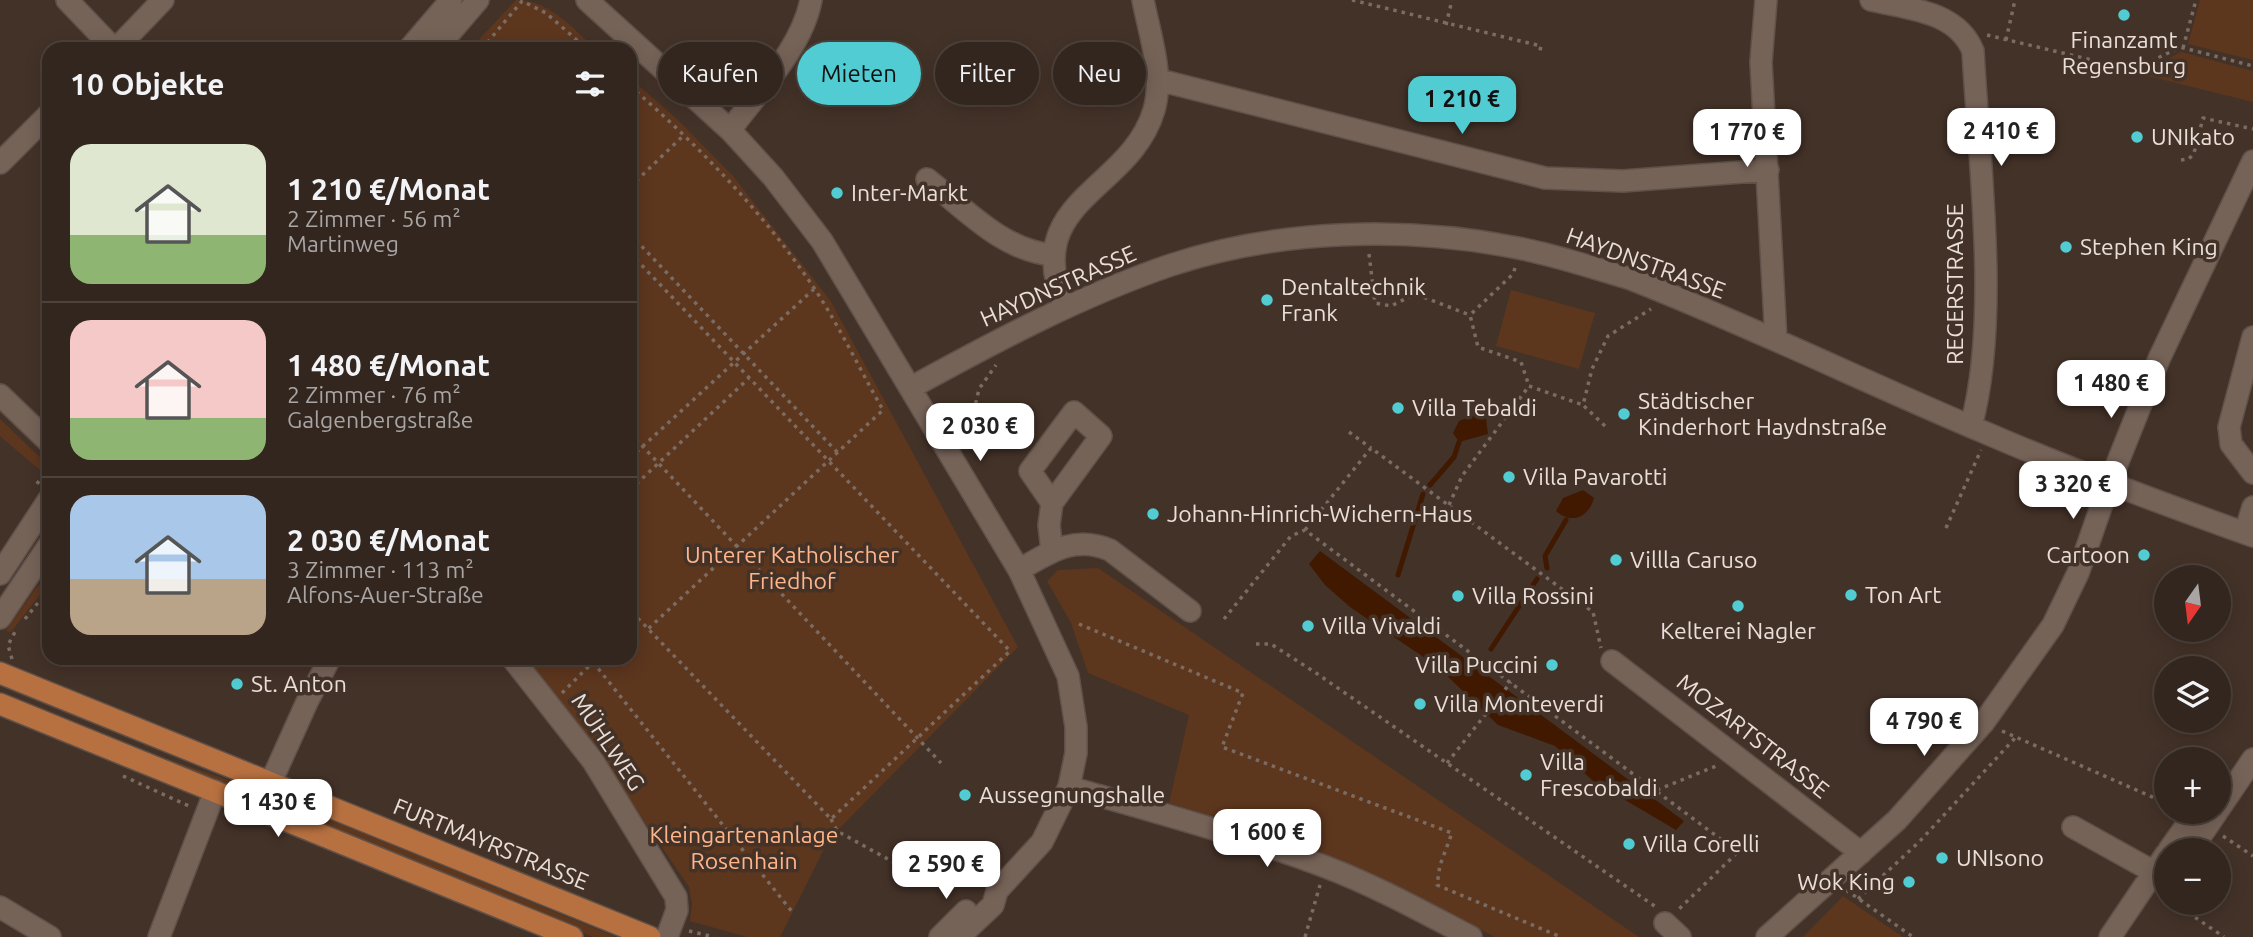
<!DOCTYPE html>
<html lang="de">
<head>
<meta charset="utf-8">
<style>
  body { margin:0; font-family:Ubuntu,sans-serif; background:#3a2e27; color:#f1f3f6; height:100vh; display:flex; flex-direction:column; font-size:26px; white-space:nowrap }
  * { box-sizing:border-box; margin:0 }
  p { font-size:23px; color:#a8a5a4 }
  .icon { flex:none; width:38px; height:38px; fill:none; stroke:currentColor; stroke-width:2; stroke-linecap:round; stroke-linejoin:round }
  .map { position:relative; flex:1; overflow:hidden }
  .details { position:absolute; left:42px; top:42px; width:595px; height:623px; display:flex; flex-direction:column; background:#32261e; border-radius:21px; box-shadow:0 4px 18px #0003,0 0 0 2px #4d433c }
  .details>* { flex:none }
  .top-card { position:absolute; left:658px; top:42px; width:665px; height:63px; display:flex; gap:14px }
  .needle { width:46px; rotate:194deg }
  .tools { position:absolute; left:2154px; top:565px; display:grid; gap:14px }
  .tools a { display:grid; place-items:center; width:77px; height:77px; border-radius:50%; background:#32261e; box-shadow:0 4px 18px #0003,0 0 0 2px #4d433c; font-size:35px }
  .price { position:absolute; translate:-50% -60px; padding:0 16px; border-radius:14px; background:#fff; color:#222; font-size:23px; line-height:46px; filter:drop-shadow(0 2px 4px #0008) }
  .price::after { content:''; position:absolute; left:50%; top:42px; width:21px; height:16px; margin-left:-10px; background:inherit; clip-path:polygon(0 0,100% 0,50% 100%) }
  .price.on { background:#51ccd3; color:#111 }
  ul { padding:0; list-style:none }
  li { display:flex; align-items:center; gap:21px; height:175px; padding:0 28px }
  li+li { border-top:2px solid #4d433c }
  li span { display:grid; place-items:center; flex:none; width:196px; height:140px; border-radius:21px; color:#555 }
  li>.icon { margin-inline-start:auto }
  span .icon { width:84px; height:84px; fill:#fffc; stroke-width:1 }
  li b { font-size:30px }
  h2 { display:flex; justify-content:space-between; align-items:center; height:84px; padding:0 28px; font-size:30px }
  .chip { padding:0 24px; border-radius:32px; background:#32261e; box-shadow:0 4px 18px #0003,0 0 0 2px #4d433c; font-size:24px; line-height:63px }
  .chip.on { background:#51ccd3; color:#111 }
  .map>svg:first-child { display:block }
  .green { fill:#5d361e }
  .water { fill:#411900 }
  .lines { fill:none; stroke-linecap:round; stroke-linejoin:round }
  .stream { stroke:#411900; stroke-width:5 }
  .minor-casing { stroke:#5f5149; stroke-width:24 }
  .major-casing { stroke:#5f5149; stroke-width:24 }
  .path { stroke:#7b6c63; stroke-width:3.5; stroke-dasharray:3.5 5; stroke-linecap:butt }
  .minor { stroke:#766358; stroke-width:21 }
  .major { stroke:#b77040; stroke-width:21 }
  .poi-dot { fill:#51ccd3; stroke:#433228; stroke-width:2.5 }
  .labels { text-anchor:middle; stroke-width:7; stroke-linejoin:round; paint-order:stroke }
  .poi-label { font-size:23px; fill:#eaded8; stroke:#433228; text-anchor:start }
  .street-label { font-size:23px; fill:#eaded8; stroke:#433228 }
  .park-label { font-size:23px; fill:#ffb489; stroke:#433228 }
</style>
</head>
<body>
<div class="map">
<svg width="2253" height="937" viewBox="0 0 2253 937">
  <rect width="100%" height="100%" fill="#433228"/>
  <!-- green -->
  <path class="green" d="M 516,0 C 550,0 572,28 596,49 L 470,49 Z
    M 2200,0 L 2253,0 L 2253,60 L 2188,44 Z
    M 2181,52 L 2253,71 L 2253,102 L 2140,74 Z
    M 630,78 L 677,119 L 733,176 L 830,300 L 1018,647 L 829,839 L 780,937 L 747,937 L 690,921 L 692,904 L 689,887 L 582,730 L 523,658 L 630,658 Z
    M 1511,290 L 1595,313 L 1579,369 L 1496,346 Z
    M 0,419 L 46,463 L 41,471 L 0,436 Z
    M 1098,568 L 1639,937 L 1495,937 L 1372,874 L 1262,831 L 1169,803 L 1189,715 L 1088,673 L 1071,623 L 1047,581 L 1058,570 Z
    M 49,576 L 49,583 L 11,632 L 6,631 L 36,588 Z
    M 4,693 L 124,744 L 240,784 L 237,792 L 0,695 Z
    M 252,788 L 616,937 L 593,937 L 248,797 Z
    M 1843,896 L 1903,937 L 1803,937 Z"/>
  <!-- water -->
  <path class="water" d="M 1475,415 L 1486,419 L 1488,434 L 1459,442 L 1453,433 L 1459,421 Z
    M 1583,490 L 1594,498 C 1589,517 1572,525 1556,511 L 1563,498 Z
    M 1320,551 L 1684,821 L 1676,830 L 1593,781 L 1555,746 L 1498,725 L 1438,667 L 1350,607 L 1325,585 L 1309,564 Z"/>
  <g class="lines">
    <!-- stream -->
    <path class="stream" d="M 1430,485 L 1454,457 L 1459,442
      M 1547,568 L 1545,556 L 1566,520
      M 1398,575 L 1423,494
      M 1491,649 L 1537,579"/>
    <defs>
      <path id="minor" d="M 67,0 L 114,49
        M 587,0 L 730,130 L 773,177 L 822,241 L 1019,570 L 1068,676 L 1076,727 L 1076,753 L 1069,787 L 1042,842 L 997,891 L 993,905 L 959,937
        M 1766,0 L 1761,62 L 1776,340
        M 1871,0 C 1909,9 1957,11 1973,51 C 1979,163 2000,320 1971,426
        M 116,49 L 163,0
        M 409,49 L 451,0
        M 436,49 L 478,0
        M 1159,80 L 1545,178 L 1623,181 L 1768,170
        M 730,130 C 758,92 802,48 811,0
        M 0,163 L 49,114
        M 927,179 C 965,209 1003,251 1053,255
        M 1065,308 C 1019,199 1130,192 1154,110 C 1164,75 1150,36 1143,0
        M 2253,337 L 2229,427 L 2231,444 L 2253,473
        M 912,387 C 996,341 1080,296 1171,265 C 1279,229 1407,226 1518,248 C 1556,255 1594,268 1631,279 C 1751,326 1867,383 1986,433 C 2074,471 2163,504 2253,536
        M 0,395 L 49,442
        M 1052,503 L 1030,471 L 1074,412 L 1101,436 L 1052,503 L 1049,525 L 1052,551
        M 2245,533 L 2253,507
        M 1019,570 C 1050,552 1074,535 1110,550 L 1190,611
        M 0,574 L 49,499
        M 0,618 L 49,545
        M 512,658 L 593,761 L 676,897 L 677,910 L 667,937
        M 1612,661 L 1861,853
        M 271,782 L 307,702 L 330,658
        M 1069,787 C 1155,812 1242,835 1326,867 C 1376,886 1423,912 1471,937
        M 2219,809 L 2253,759
        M 2073,827 L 2154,872
        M 2169,850 L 2186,826 L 2202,834 L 2217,812
        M 0,907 L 50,937
        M 1665,923 L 1680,937
        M 159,937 L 215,791
        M 940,937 L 966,911
        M 1767,937 L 1897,820 L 1984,722 L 2053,625 L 2078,573 L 2109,484 L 2159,359 L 2253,161
        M 2110,937 L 2166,854"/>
      <path id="major" d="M 0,673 L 650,937
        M 0,704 L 572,937"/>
    </defs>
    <!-- minor casing -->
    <use href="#minor" class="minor-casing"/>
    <!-- major casing -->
    <use href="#major" class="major-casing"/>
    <!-- path -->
    <path class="path" d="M 1352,0 L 1541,46 L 1539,55
      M 1446,25 L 1452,0
      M 1987,35 L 2134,70 L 2180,47 L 2253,66
      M 2006,40 L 2015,0
      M 2183,48 L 2196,0
      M 482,49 L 522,1 L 546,13 L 587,49
      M 630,86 C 699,146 763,212 814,288 C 840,327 860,370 883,410 L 648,629
      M 2181,160 L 2189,159 L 2194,153 L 2203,118 L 2253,129
      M 630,187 L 685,134
      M 630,234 L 838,453
      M 630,253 L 1010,651 L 831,819 L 630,610
      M 1369,254 L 1375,303 L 1391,306 L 1415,294 L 1470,315
      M 1515,268 L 1513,274 L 1470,315 L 1478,347 L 1521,362 L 1529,386
      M 1529,386 L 1583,405
      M 1605,426 L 1583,405 L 1592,369 L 1608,336 L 1651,309
      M 1349,432 L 1371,448
      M 630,433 L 941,763
      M 966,445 L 979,389 L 996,365
      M 630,458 L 814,289
      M 37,484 L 49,465
      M 630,490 L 749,378
      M 1449,505 L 1462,476 L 1529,386
      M 1946,528 L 1981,450
      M 1305,530 L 1371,448 L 1593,612 L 1601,648
      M 25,619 L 49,589
      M 1224,619 L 1291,536 L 1305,530 L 1738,852 L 1679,909
      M 1079,624 L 1243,693 L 1222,747 L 1452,833 L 1440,865 L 1437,885 L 1561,937
      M 1256,644 L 1271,644 L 1316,673 L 1656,907
      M 12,659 L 8,645 L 16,630
      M 593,662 L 793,913
      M 562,693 L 597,658
      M 2002,731 L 2166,803
      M 1447,763 L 1511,682
      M 123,776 L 189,806
      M 1657,790 L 1716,766
      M 831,819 L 837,831 L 904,868
      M 2223,836 L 2253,856
      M 1846,890 L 1913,937
      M 1858,899 L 1920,841 L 2016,737
      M 2174,903 L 2224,937
      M 689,931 L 714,937
      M 1305,937 L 1320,885"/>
    <!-- minor -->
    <use href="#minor" class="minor"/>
    <!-- major -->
    <use href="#major" class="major"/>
  </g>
  <!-- markers -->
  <g class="poi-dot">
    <circle cx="2124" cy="15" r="7"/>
    <circle cx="2137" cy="137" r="7"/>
    <circle cx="837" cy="193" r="7"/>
    <circle cx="2066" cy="247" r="7"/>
    <circle cx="1267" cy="300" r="7"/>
    <circle cx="1398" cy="408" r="7"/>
    <circle cx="1624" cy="414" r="7"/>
    <circle cx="1509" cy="477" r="7"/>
    <circle cx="1153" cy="514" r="7"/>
    <circle cx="2144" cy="555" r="7"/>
    <circle cx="1616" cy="560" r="7"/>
    <circle cx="1851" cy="595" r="7"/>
    <circle cx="1458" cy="596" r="7"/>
    <circle cx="1738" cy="606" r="7"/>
    <circle cx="1308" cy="626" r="7"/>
    <circle cx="1552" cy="665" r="7"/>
    <circle cx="237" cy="684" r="7"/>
    <circle cx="1420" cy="704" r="7"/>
    <circle cx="1526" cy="775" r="7"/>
    <circle cx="965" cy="795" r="7"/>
    <circle cx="1629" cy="844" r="7"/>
    <circle cx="1942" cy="858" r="7"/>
    <circle cx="1909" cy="882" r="7"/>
  </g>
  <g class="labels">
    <!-- poi labels -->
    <g class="poi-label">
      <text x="2124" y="48" text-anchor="middle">Finanzamt<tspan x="2124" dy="26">Regensburg</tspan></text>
      <text x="2151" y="145">UNIkato</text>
      <text x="851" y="201">Inter-Markt</text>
      <text x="2080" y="255">Stephen King</text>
      <text x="1281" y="295">Dentaltechnik<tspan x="1281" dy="26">Frank</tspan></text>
      <text x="1638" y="409">Städtischer<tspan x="1638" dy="26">Kinderhort Haydnstraße</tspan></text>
      <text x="1412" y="416">Villa Tebaldi</text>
      <text x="1523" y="485">Villa Pavarotti</text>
      <text x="1167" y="522">Johann-Hinrich-Wichern-Haus</text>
      <text x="2130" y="563" text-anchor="end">Cartoon</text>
      <text x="1630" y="568">Villla Caruso</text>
      <text x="1865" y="603">Ton Art</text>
      <text x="1472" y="604">Villa Rossini</text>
      <text x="1322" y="634">Villa Vivaldi</text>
      <text x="1738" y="639" text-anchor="middle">Kelterei Nagler</text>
      <text x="1538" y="673" text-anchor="end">Villa Puccini</text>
      <text x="251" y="692">St. Anton</text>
      <text x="1434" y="712">Villa Monteverdi</text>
      <text x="1540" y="770">Villa<tspan x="1540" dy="26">Frescobaldi</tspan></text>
      <text x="979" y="803">Aussegnungshalle</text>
      <text x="1643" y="852">Villa Corelli</text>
      <text x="1956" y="866">UNIsono</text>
      <text x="1895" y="890" text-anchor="end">Wok King</text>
    </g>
    <!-- street labels -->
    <g class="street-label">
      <text transform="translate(1646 263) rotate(20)" y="8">HAYDNSTRASSE</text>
      <text transform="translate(1955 284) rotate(-90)" y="8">REGERSTRASSE</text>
      <text transform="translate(1058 286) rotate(-24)" y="8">HAYDNSTRASSE</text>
      <text transform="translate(1753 736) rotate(38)" y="8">MOZARTSTRASSE</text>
      <text transform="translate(608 742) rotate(56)" y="8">MÜHLWEG</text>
      <text transform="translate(491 844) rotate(22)" y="8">FURTMAYRSTRASSE</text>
    </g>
    <!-- park labels -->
    <g class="park-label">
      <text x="792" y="563">Unterer Katholischer<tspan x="792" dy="26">Friedhof</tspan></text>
      <text x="744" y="843">Kleingartenanlage<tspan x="744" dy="26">Rosenhain</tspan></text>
    </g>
  </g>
</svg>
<div class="tools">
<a><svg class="needle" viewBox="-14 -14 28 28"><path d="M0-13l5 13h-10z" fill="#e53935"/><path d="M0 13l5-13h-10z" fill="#a8a5a4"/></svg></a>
<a><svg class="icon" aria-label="layers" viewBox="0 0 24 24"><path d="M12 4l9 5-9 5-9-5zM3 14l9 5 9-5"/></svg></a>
<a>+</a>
<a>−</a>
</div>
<b class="price on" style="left:1462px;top:136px">1 210 €</b>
<b class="price" style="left:2001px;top:168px">2 410 €</b>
<b class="price" style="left:1747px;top:169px">1 770 €</b>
<b class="price" style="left:2111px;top:420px">1 480 €</b>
<b class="price" style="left:980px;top:463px">2 030 €</b>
<b class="price" style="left:2073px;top:521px">3 320 €</b>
<b class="price" style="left:1924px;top:758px">4 790 €</b>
<b class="price" style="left:278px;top:839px">1 430 €</b>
<b class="price" style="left:1267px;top:869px">1 600 €</b>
<b class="price" style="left:946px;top:901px">2 590 €</b>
<div class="top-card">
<a class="chip">Kaufen</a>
<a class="chip on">Mieten</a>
<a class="chip">Filter</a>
<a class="chip">Neu</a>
</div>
<section class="details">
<h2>10 Objekte<svg class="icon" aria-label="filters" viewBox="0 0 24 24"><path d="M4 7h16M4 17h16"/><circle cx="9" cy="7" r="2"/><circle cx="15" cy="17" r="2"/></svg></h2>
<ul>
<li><span style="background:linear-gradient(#dfe7d0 65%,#8fb573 0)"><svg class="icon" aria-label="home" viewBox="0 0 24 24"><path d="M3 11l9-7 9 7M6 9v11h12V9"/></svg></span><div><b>1 210 €/Monat</b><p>2 Zimmer · 56 m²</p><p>Martinweg</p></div></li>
<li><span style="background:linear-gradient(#f6c9c9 70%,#8fb573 0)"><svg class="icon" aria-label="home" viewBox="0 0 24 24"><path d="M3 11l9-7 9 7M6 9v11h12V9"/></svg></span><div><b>1 480 €/Monat</b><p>2 Zimmer · 76 m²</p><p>Galgenbergstraße</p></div></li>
<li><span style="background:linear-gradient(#a9c7e8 60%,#b9a48a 0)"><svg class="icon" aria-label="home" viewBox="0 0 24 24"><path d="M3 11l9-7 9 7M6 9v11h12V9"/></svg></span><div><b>2 030 €/Monat</b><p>3 Zimmer · 113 m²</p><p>Alfons-Auer-Straße</p></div></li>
</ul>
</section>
</div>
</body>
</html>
